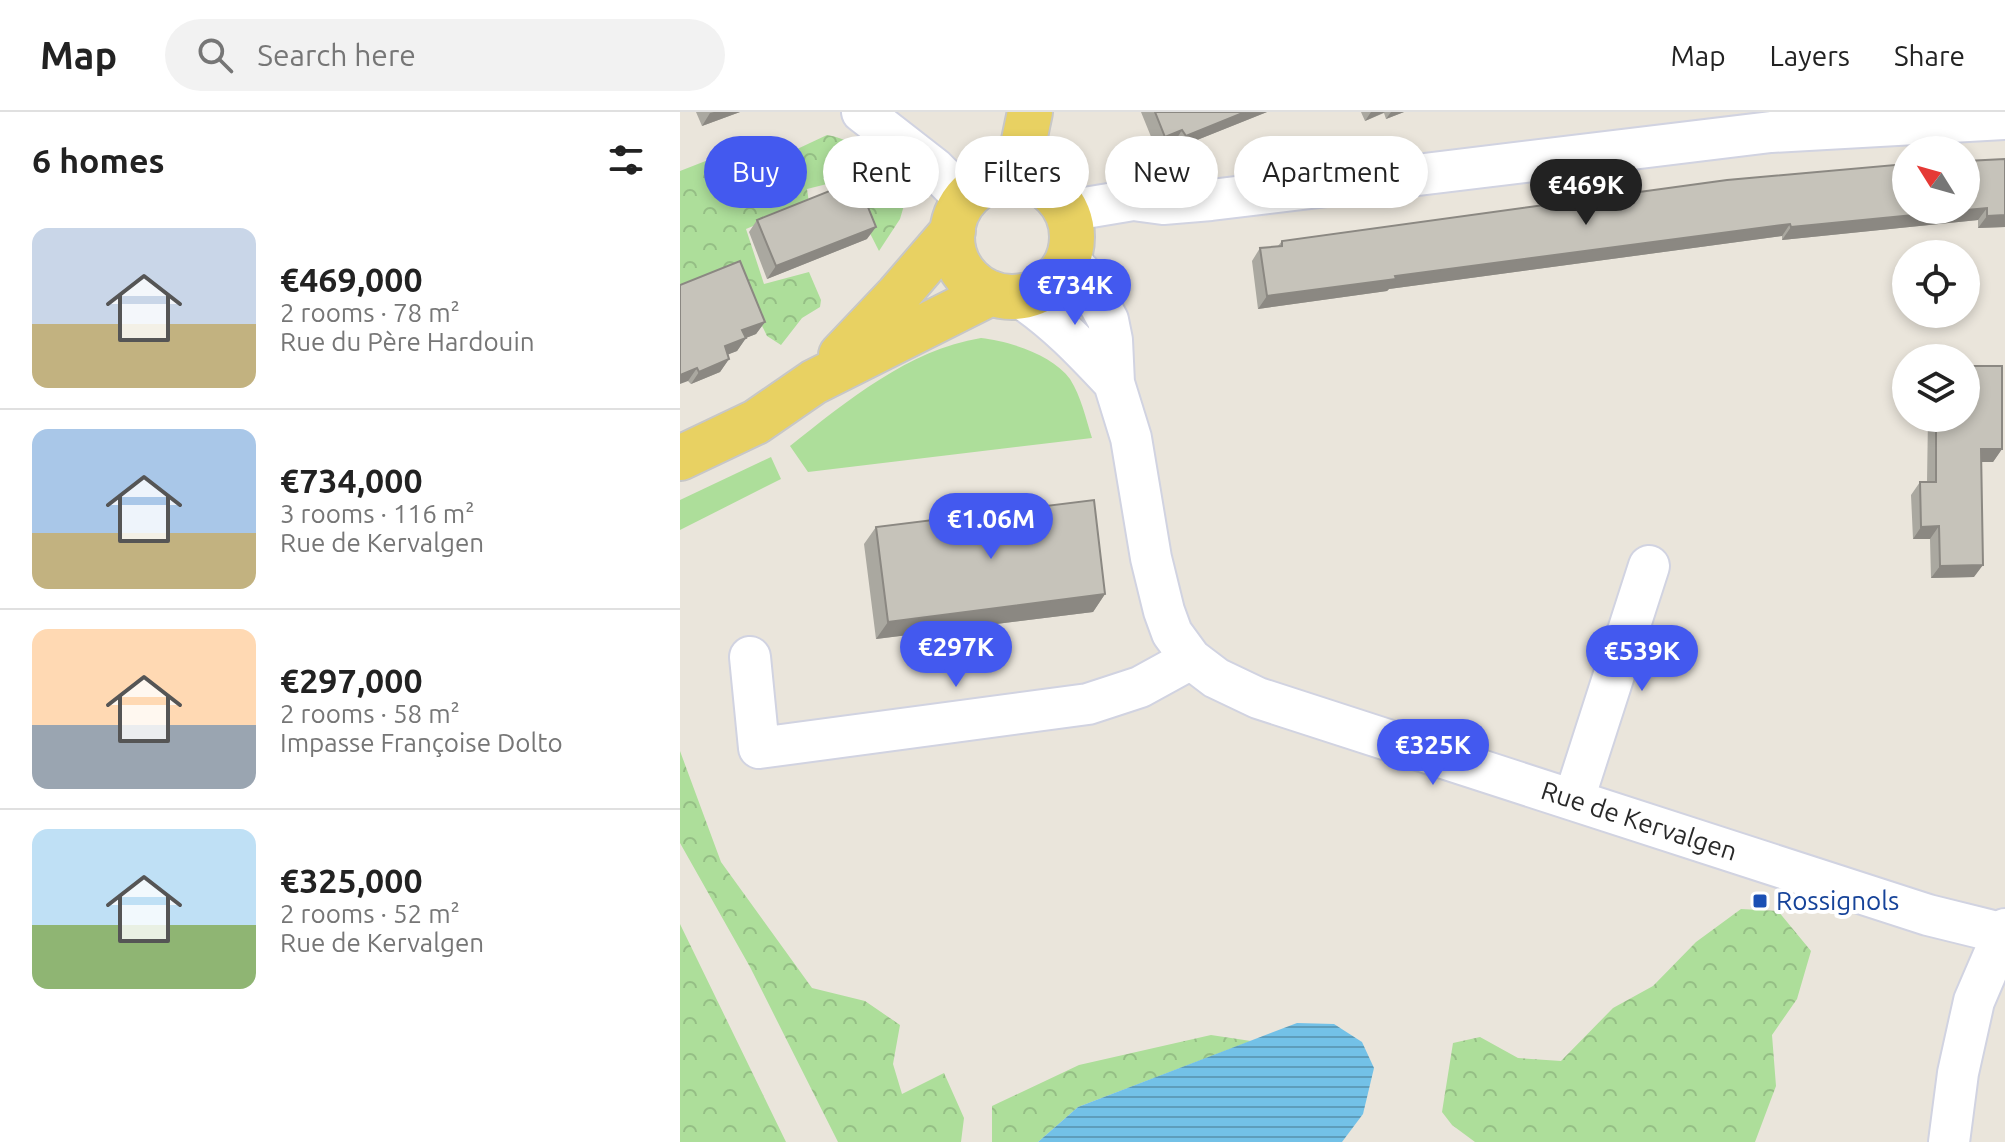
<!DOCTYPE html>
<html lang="en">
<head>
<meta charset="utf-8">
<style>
  body { margin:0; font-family:Ubuntu,sans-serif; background:#f2f2f2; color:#222; height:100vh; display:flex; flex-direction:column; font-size:30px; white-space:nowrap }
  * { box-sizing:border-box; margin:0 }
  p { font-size:26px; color:#767676 }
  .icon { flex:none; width:44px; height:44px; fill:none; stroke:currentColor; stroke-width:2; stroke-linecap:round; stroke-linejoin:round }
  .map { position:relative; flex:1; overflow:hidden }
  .drawer { display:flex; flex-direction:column; background:#fff; width:680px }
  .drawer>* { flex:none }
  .hud { position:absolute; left:24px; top:24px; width:760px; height:72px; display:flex; gap:16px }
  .needle { width:52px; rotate:307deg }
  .buttons { position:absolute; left:1212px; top:24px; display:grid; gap:16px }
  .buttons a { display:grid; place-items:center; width:88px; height:88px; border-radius:50%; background:#fff; box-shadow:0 4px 12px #0003; font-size:40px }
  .price { position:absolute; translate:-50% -68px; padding:0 18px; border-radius:28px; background:#4359ef; color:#fff; font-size:26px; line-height:52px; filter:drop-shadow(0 2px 4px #0008) }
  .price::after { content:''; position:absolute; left:50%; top:48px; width:24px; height:18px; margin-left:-12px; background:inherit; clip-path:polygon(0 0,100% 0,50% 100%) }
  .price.on { background:#222; color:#fff }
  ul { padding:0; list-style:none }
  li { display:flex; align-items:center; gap:24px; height:200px; padding:0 32px }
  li+li { border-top:2px solid #e0e0e0 }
  li span { display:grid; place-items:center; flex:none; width:224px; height:160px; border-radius:16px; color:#555 }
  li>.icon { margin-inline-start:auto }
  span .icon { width:96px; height:96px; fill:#fffc; stroke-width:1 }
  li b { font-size:34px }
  h2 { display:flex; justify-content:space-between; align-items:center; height:96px; padding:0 32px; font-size:34px }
  .pill { padding:0 28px; border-radius:36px; background:#fff; box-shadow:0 4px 12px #0003; font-size:28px; line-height:72px }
  .pill.on { background:#4359ef; color:#fff }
  header { display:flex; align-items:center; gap:48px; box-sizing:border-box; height:112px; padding:0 40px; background:#fff; border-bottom:2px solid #e0e0e0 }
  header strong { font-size:38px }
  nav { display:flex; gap:44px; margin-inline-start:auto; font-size:28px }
  .search { width:560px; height:72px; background:#f2f2f2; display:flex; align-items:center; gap:20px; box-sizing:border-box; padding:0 28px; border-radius:44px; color:#767676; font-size:30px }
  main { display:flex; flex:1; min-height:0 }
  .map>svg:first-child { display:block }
  .grass { fill:#adde9a }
  .forest { fill:url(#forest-crowns) }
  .water { fill:url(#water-rules) }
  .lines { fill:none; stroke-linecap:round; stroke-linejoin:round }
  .street-casing { stroke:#d1d3e1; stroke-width:44 }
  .primary-casing { stroke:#c7c7c7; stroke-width:48 }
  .street { stroke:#fff; stroke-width:40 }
  .primary { stroke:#e8d162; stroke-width:44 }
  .wall { fill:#aaa8a0 }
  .shaded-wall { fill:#8b8882 }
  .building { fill:#c6c3ba; stroke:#8b8882; stroke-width:2 }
  .transit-dot { fill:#1a4fb4; stroke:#fff; stroke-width:3 }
  .labels { text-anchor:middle; stroke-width:8; stroke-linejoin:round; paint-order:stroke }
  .street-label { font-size:26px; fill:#292929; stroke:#fff }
  .transit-label { font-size:26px; fill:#164399; stroke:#fff; text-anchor:start }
</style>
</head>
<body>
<header>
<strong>Map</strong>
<div class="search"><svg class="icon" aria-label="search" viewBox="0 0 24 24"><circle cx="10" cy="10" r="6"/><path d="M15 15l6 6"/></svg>Search here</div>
<nav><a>Map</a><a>Layers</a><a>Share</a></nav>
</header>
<main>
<section class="drawer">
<h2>6 homes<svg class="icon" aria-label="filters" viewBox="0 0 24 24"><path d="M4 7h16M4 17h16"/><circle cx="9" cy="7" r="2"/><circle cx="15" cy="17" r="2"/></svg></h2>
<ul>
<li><span style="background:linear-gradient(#c9d6e8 60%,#c2b280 0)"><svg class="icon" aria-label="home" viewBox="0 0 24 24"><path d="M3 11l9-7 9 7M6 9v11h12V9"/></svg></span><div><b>€469,000</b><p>2 rooms · 78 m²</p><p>Rue du Père Hardouin</p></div></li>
<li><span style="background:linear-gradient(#a9c7e8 65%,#c2b280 0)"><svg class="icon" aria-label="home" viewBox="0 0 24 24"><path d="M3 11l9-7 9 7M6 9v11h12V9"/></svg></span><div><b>€734,000</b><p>3 rooms · 116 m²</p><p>Rue de Kervalgen</p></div></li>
<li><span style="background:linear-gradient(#ffd9b3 60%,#9aa5b1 0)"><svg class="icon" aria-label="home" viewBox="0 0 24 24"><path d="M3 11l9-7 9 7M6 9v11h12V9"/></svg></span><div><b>€297,000</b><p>2 rooms · 58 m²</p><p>Impasse Françoise Dolto</p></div></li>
<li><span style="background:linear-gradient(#bfe0f5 60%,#8fb573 0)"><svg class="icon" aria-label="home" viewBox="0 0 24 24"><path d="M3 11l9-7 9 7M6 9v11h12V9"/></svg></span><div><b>€325,000</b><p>2 rooms · 52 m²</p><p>Rue de Kervalgen</p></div></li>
</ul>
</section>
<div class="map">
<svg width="1325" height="1030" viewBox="0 0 1325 1030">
  <defs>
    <pattern id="forest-crowns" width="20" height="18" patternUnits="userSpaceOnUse" patternTransform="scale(2)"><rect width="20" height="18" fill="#adde9a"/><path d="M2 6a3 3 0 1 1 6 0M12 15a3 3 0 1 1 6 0" fill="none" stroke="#95be85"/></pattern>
    <pattern id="water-rules" width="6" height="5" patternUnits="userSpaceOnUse" patternTransform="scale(2)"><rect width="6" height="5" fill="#73c1e7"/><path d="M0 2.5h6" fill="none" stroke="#5e9dbb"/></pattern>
  </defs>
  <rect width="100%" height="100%" fill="#eae5db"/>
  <!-- grass -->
  <path class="grass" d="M 301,226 C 329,229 373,243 390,267 C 401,284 406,307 412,326 L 128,360 L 110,334 C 167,289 228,238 301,226 Z
    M 91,345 L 101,367 L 0,418 L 0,388 Z"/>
  <!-- forest -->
  <path class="forest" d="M 147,23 C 182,28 209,61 225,90 L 220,107 L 199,139 L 163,68 L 127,77 L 129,91 L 66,117 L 84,172 L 129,160 L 141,188 L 140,195 L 122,206 L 101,233 L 87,224 L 54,157 L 0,178 L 0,59 L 64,34 L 88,33 L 98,46 Z
    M 0,639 L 41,750 L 132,876 L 185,889 L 220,913 L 213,952 L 222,982 L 264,961 L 284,1006 L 281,1030 L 158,1030 L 70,855 L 0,731 Z
    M 1061,797 L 1098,799 L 1131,839 L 1117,887 L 1092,923 L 1096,974 L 1075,1030 L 795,1030 L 772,1013 L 762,1000 L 773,931 L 800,925 L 838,946 L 881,949 L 933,896 L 973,874 L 1016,830 Z
    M 0,812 L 106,1030 L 0,1030 Z
    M 531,923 L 571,929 L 398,995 L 358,1030 L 312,1030 L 312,994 L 399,953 Z"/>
  <!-- water -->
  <path class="water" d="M 617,911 L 654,912 L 682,930 L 694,956 L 683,1002 L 662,1030 L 358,1030 L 398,995 Z"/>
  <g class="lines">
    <defs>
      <path id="street" d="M 182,0 L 254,56 L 285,87
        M 387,99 L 453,88 L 483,92 L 531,88 L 1091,20 L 1325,7
        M 388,146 L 405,166 L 428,208 L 432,228 L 434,271 L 451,326 L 471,446 L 484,499 L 492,521 L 511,547 L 536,566 L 578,586 L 1248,803 L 1325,822
        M 338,184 C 375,208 404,239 434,271
        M 70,545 L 79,636 L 408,592 L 460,575 L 511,547
        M 894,687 L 969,454
        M 1269,1030 L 1278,961 L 1294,889 L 1325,817"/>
      <path id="primary" d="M272 125a60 60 0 1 1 120 0a60 60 0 1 1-120 0Z
        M 341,66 L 342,38 L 350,0
        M 161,243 L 218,183 L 273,119
        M 0,346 L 76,310 L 134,270 L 311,181"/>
    </defs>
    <!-- street casing -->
    <use href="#street" class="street-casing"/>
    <!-- primary casing -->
    <use href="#primary" class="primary-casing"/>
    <!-- street -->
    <use href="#street" class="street"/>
    <!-- primary -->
    <use href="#primary" class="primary"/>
  </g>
  <!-- wall -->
  <path class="wall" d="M 16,0 L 60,0 L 22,14 Z
    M 461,0 L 587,0 L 497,36 L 494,31 L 476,37 Z
    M 681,0 L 724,0 L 706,7 L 704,1 L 685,9 Z
    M 1325,47 L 1325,115 L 1298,116 L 1298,108 L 1102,128 L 1102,124 L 709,177 L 707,179 L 578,197 L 572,149 L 580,136 L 598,134 L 602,129 Z
    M 77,108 L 187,127 L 87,167 L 69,120 Z
    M 0,173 L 85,210 L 76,222 L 66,226 L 57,239 L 48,242 L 49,247 L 40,260 L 11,272 L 8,269 Z
    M 1248,306 L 1286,306 L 1322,337 L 1313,350 L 1301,350 L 1294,465 L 1251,466 L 1250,427 L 1233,427 L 1231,383 L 1240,370 L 1247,370 Z
    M 196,415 L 425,482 L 413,500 L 196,527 L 184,432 Z"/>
  <!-- shaded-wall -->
  <path class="shaded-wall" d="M 34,0 L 60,0 L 22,14 L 30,1 Z
    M 565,0 L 587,0 L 497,36 L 506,24 Z
    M 691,0 L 705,0 L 685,9 Z
    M 711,0 L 724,0 L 706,7 Z
    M 502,18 L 494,31 L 476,37 L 485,25 Z
    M 1307,96 L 1298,108 L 1102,128 L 1111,115 Z
    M 1325,103 L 1325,115 L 1298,116 L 1307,104 Z
    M 1110,112 L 1102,124 L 709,177 L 707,179 L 578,197 L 587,184 L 715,164 Z
    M 196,115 L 187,127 L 87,167 L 96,154 Z
    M 85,210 L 76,222 L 53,231 L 62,218 Z
    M 66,226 L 57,239 L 37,247 L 45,234 Z
    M 49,247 L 40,260 L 11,272 L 19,260 Z
    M 17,256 L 8,269 L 0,272 L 0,263 Z
    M 1301,337 L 1322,337 L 1313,350 L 1293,350 Z
    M 1259,414 L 1250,427 L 1233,427 L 1241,415 Z
    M 1303,453 L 1294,465 L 1251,466 L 1260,454 Z
    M 425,482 L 413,500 L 196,527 L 208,510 Z"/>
  <!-- building -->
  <path class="building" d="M 475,0 L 565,0 L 506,24 L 502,18 L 485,25 Z
    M 1325,47 L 1325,103 L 1307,104 L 1307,96 L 1286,98 L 1286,49 Z
    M 1226,52 L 1226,98 L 1285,98 L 1111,115 L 1110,112 L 715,164 L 716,167 L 587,184 L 580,136 L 602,134 L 602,129 L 1047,68 Z
    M 177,68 L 196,115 L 96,154 L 77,108 Z
    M 60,149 L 85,210 L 62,218 L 66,226 L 45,234 L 49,247 L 19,260 L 17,256 L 0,263 L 0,173 Z
    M 1286,254 L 1322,254 L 1322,337 L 1301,337 L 1303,453 L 1260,454 L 1259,414 L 1241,415 L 1240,370 L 1256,370 L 1256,306 L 1286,306 Z
    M 414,388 L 425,482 L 208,510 L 196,415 Z"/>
  <!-- markers -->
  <rect class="transit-dot" x="1072" y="781" width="16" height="16" rx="4"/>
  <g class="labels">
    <!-- street labels -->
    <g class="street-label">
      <text transform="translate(959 709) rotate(18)" y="9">Rue de Kervalgen</text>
    </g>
    <!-- transit labels -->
    <g class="transit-label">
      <text x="1096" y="798">Rossignols</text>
    </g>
  </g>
</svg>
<div class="buttons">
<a><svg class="needle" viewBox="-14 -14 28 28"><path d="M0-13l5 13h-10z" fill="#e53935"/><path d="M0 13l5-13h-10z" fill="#767676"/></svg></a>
<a><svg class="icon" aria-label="locate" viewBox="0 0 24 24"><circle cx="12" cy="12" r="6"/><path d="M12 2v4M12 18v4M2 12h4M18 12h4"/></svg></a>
<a><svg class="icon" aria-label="layers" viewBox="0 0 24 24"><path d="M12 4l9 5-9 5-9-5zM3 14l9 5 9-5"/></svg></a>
</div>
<b class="price on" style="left:906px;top:115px">€469K</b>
<b class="price" style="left:395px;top:215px">€734K</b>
<b class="price" style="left:311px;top:449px">€1.06M</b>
<b class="price" style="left:276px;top:577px">€297K</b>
<b class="price" style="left:962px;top:581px">€539K</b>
<b class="price" style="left:753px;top:675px">€325K</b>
<div class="hud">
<a class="pill on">Buy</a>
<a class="pill">Rent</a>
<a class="pill">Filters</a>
<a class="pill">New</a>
<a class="pill">Apartment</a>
</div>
</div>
</main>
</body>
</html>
